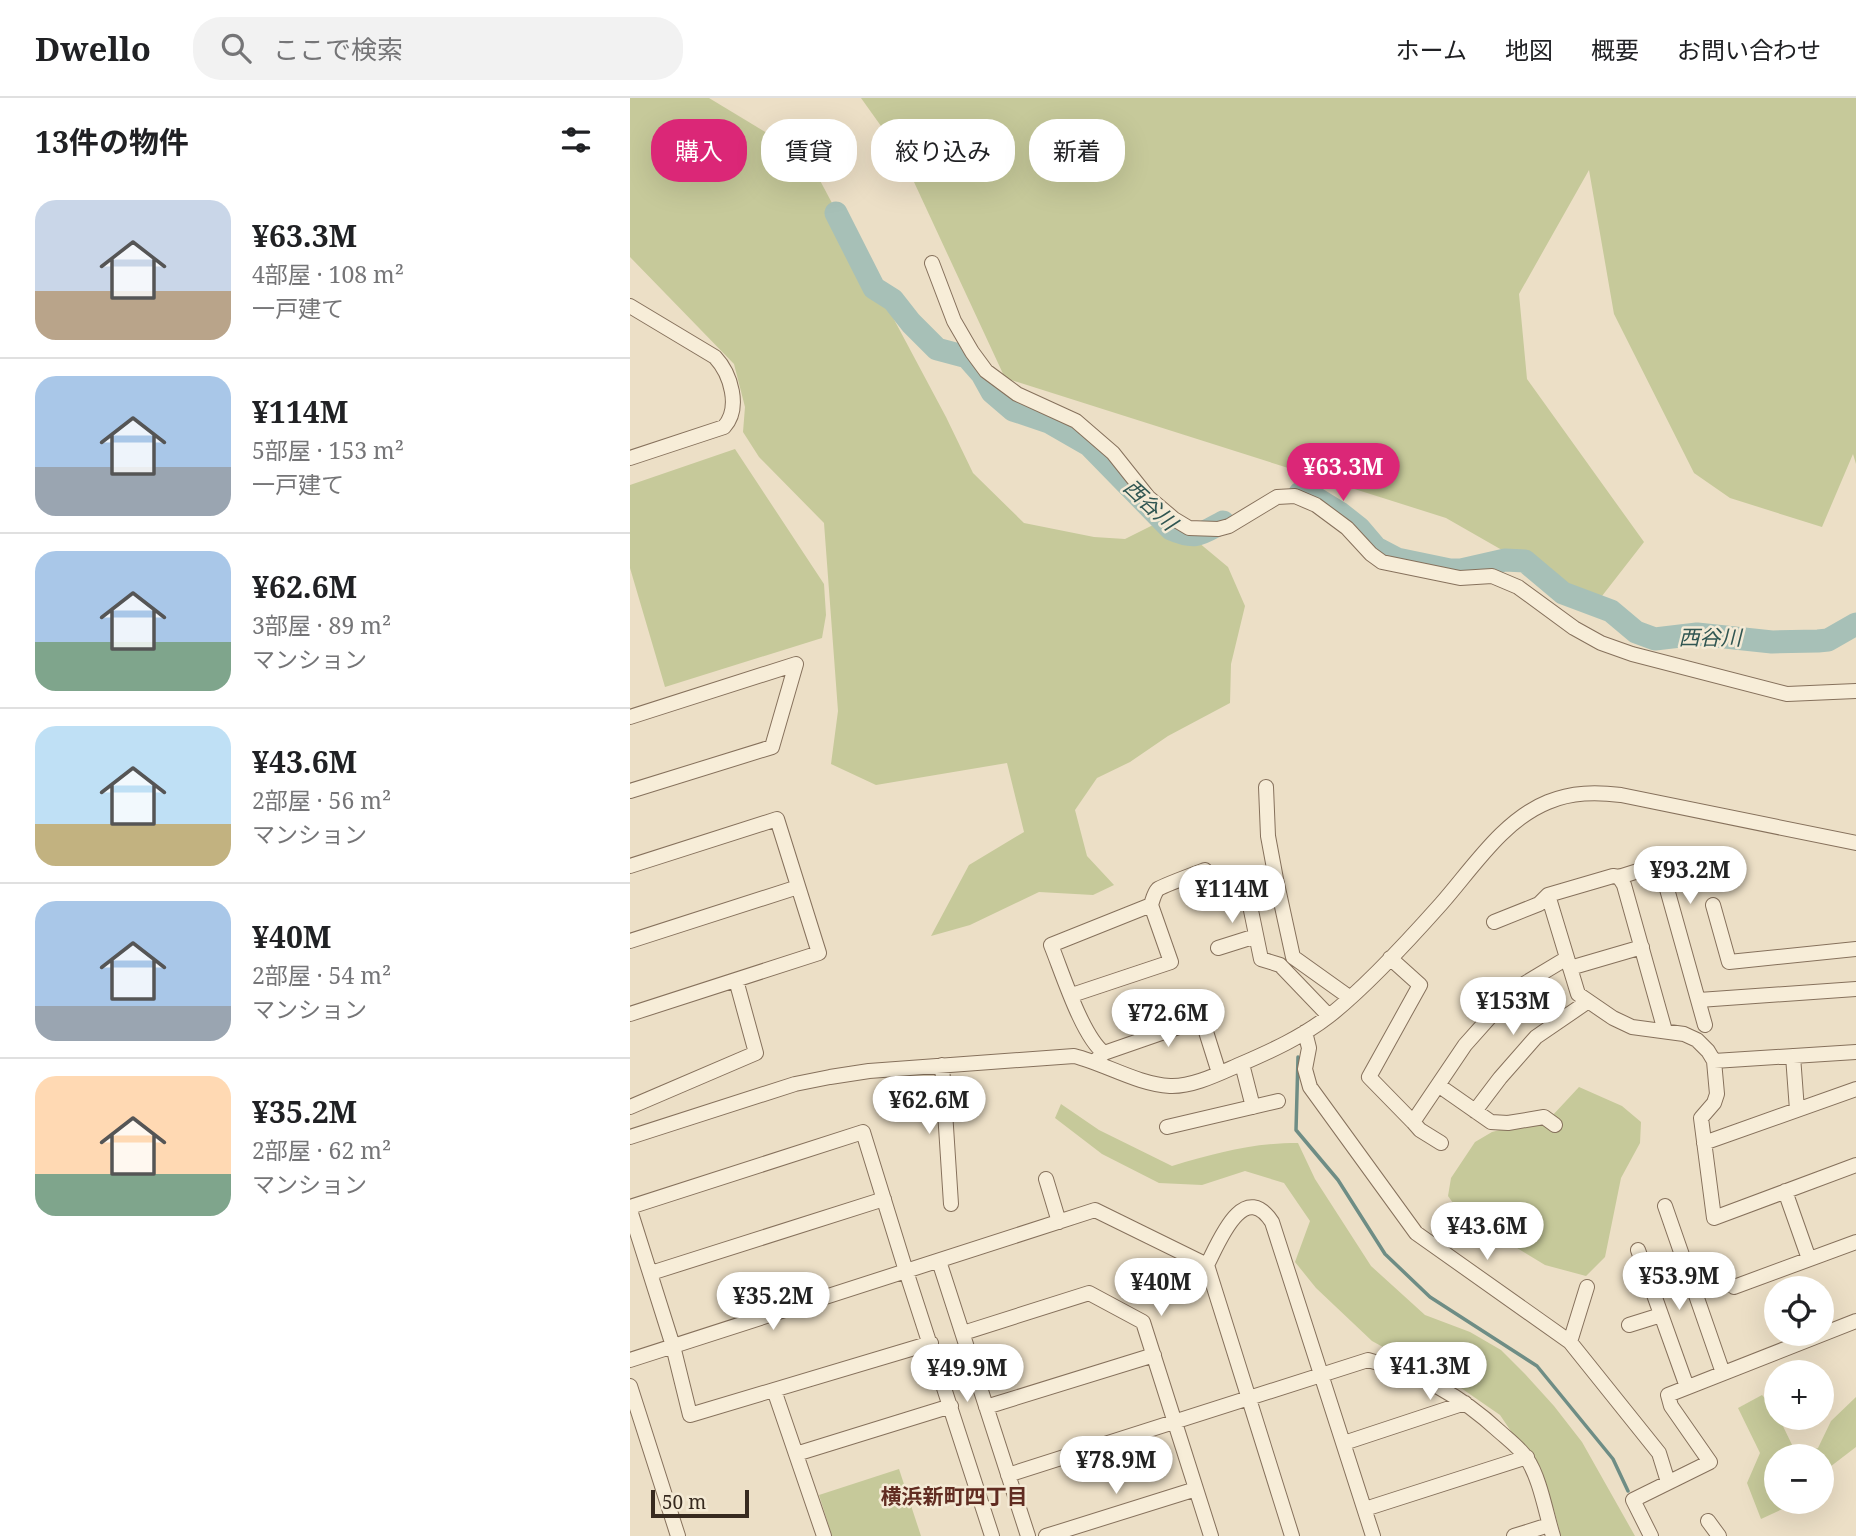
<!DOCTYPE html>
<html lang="ja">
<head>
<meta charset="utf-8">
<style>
  body { margin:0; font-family:"Noto Serif","Noto Sans JP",serif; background:#f2f2f2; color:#202124; height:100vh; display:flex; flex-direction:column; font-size:26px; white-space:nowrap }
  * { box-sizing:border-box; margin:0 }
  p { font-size:23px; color:#757577 }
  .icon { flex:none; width:38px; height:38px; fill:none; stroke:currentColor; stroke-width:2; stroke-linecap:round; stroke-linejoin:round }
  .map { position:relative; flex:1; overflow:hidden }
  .drawer { display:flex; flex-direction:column; background:#fff; width:630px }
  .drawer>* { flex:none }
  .hud { position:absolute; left:21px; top:21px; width:665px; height:63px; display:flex; gap:14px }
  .controls { position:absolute; left:1134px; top:1178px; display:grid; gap:14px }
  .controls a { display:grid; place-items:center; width:70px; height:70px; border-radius:50%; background:#fff; box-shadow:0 7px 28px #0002; font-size:35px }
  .scale { position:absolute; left:21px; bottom:18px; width:98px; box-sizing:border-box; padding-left:7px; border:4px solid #372a1f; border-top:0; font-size:19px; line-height:24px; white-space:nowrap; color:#372a1f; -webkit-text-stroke:5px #f4ead5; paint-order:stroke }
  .price { position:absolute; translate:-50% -60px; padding:0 16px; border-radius:24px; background:#fff; color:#222; font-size:23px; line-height:46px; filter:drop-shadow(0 2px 4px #0008) }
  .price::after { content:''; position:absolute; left:50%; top:42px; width:21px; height:16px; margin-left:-10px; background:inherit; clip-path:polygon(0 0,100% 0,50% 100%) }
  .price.active { background:#db2777; color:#fff }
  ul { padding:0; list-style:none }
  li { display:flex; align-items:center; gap:21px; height:175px; padding:0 35px }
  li+li { border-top:2px solid #e0e0e0 }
  li span { display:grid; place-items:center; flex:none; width:196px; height:140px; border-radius:21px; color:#555 }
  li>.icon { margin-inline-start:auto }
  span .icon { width:84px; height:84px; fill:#fffc; stroke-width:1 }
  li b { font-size:30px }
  h2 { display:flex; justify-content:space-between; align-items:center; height:84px; padding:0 35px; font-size:30px }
  .chip { padding:0 24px; border-radius:28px; background:#fff; box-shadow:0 7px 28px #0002; font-size:24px; line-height:63px }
  .chip.active { background:#db2777; color:#fff }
  header { display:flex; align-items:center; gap:42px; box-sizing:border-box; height:98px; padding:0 35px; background:#fff; border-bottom:2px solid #e0e0e0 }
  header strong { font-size:33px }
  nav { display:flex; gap:38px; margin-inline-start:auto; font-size:24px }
  .search { width:490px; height:63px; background:#f2f2f2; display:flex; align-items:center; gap:18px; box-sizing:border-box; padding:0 24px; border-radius:28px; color:#757577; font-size:26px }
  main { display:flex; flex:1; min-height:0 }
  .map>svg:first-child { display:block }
  .green { fill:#c6c99a }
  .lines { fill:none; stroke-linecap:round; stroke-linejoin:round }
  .stream { stroke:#6e8d85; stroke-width:3.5 }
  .river { stroke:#a7c0b7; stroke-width:23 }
  .minor-casing { stroke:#86715c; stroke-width:16 }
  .minor { stroke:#f7edd8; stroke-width:14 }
  .labels { text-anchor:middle; stroke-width:5; stroke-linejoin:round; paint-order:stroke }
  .water-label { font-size:21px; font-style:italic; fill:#305652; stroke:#f4ead5 }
  .neighbourhood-label { font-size:21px; font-weight:bold; fill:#612c21; stroke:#f4ead5 }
</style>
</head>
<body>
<header>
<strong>Dwello</strong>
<div class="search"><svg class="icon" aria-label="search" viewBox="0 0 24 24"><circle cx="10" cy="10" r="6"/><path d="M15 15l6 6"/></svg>ここで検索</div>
<nav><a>ホーム</a><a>地図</a><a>概要</a><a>お問い合わせ</a></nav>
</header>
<main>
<section class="drawer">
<h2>13件の物件<svg class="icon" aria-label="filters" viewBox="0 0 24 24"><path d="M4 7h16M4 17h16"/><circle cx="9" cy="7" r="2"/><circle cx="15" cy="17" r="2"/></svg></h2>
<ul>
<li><span style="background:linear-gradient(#c9d6e8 65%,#b9a48a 0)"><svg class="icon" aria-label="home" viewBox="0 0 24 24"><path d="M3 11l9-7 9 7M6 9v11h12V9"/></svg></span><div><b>¥63.3M</b><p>4部屋 · 108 m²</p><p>一戸建て</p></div></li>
<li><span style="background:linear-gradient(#a9c7e8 65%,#9aa5b1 0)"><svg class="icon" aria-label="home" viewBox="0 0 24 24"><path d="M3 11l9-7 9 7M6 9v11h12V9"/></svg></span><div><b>¥114M</b><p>5部屋 · 153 m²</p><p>一戸建て</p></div></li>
<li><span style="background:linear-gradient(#a9c7e8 65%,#7fa58c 0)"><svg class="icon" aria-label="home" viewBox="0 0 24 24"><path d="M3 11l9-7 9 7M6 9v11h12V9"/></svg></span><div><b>¥62.6M</b><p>3部屋 · 89 m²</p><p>マンション</p></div></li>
<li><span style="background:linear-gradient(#bfe0f5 70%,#c2b280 0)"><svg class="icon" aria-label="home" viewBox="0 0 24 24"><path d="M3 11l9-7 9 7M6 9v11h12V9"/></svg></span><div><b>¥43.6M</b><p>2部屋 · 56 m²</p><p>マンション</p></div></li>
<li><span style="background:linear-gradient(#a9c7e8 75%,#9aa5b1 0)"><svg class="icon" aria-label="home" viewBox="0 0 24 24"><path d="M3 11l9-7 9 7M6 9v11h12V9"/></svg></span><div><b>¥40M</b><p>2部屋 · 54 m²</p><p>マンション</p></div></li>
<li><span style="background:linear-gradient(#ffd9b3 70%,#7fa58c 0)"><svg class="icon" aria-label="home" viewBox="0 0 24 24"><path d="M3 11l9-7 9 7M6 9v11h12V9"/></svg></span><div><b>¥35.2M</b><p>2部屋 · 62 m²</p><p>マンション</p></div></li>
</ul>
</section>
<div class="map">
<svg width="1226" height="1438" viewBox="0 0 1226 1438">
  <rect width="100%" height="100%" fill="#ecdfc6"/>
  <!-- green -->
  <path class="green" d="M 0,0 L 79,0 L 178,60 L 316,319 L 343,375 L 394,425 L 464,439 L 495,441 L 533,422 L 562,439 L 598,469 L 615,508 L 601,566 L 600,605 L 538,638 L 500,664 L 467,680 L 445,712 L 457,758 L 484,787 L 463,797 L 409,794 L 340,827 L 301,838 L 339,767 L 394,734 L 377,665 L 246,687 L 201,666 L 208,613 L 194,425 L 129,359 L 113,334 L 115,309 L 104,266 L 0,159 Z
    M 231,0 L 1226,0 L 1226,366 L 1223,356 L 1192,429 L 1100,400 L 1064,375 L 984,216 L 959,72 L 889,196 L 897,281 L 1014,444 L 972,498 L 954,499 L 816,420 L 375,280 L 271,56 Z
    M 105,351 L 194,486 L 196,517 L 192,540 L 35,589 L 0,470 L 0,387 Z
    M 949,989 L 992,1008 L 1011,1024 L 1010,1045 L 991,1080 L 975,1159 L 956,1178 L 915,1167 L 879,1145 L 839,1127 L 818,1098 L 821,1080 L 845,1044 L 862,1034 L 922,1018 Z
    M 431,1006 L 469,1032 L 542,1068 C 586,1055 622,1045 668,1045 L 685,1081 L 741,1168 L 795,1217 L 840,1234 L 871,1252 L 895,1276 L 924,1308 L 952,1344 L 1005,1438 L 931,1438 L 924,1412 L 906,1370 L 870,1317 L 818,1281 L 782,1265 L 742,1243 L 686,1190 L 665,1164 L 680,1123 L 654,1085 L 615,1073 L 572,1087 L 529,1085 L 472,1056 L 425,1020 Z
    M 1132,1297 L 1146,1313 L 1146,1320 L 1149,1320 L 1167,1357 L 1188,1350 L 1201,1323 L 1226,1299 L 1226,1349 L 1192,1375 L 1192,1358 L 1146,1358 L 1146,1404 L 1163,1404 L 1159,1408 L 1131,1421 L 1117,1385 L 1130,1355 L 1108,1310 Z
    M 269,1371 L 291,1438 L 202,1438 L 189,1397 Z"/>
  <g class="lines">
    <!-- stream -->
    <path class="stream" d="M 668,959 L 666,1032 L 708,1082 L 755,1156 L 800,1199 L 907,1268 L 983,1361 L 998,1393"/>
    <!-- river -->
    <path class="river" d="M 206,115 L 244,190 L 263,202 L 281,225 L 307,251 L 337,259 L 352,276 L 362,294 L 383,312 L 419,324 L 459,347 L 541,431 C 566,442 571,436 593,424
      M 670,395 L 684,399 L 710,415 L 729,430 L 746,450 L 767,461 L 820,472 L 831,472 L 875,462 L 895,463 L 933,495 L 981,513 L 1006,534 L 1025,541 L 1067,536 L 1142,544 L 1188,543 L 1198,542 L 1226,526"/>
    <defs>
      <path id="minor" d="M 302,165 L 324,223 L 342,254 L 356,273 L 387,296 L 446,323 L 483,355 L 518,399 L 544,421 L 559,430 L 588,431 L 599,428 L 647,399 L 665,398 L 686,407 L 717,430 L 741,456 L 752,464 L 830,480 L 862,478 L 888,489 L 944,530 L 971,545 L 1002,556 L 1157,596 L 1226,593
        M 0,208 L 85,259 C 101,276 111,310 94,329 L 0,360
        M 0,619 L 166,566 L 142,649 L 0,693
        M 636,689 L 638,738 L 646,781
        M 0,768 L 147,721 L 189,855 L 0,916
        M 989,779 L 1030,766 L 1075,927
        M 617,793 L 646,781 L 663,859 L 719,899
        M 918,797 L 948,896 L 983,920 L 1002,929 L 1054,936 L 1067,942 L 1078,953 L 1084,963 L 1087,996 L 1084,1005 L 1071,1020 L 1084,1120 L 1226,1067
        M 578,805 L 617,793 L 631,861 L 650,867 L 699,918
        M 521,807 C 523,801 524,795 528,791 C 532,788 567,775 575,772
        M 1083,807 L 1099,864 L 1226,851
        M 864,824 L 909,806 L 918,797 L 983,778 L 989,779 L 994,787 L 1035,933
        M 0,843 L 168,789
        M 588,850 L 626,838
        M 760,860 L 790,887 L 739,979 L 783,1024 L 835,947 L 884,892 L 937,860
        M 940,870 L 1012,849
        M 442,897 L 541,864 L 521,807 L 421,847 C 432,874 452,938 474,955 L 465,963
        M 1069,902 L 1226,891
        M 675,934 L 679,950 L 675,971 L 680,989 L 786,1135 L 940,1244 L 1029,1355 L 1038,1384
        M 474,955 L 572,921 L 589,975
        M 1163,958 L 1167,1012
        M 1084,963 L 1226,954
        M 612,966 L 623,1009
        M 312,967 L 321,1106
        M 808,987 L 861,1024 L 878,1025 L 914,1019 L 925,1027
        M 0,1009 L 126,955 L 106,882
        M 845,1013 L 870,980 L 906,939 L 957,904
        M 783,1024 L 790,1032 L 811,1045
        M 537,1029 L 648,1003
        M 0,1039 L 165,986 L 200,979 L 239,973 L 444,958 C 476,966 507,986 540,988 C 563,989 590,975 611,966 C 641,953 672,939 699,918 C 737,888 779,842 811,806 C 842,771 873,722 918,704 C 942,694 966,694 991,697 L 1226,745
        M 1074,1045 L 1226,991
        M 416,1081 L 429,1124
        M 1155,1093 L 1179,1161
        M 1035,1108 L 1093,1275
        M 0,1109 L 233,1034 L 276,1173 L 362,1438
        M 0,1112 L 43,1248 L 60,1317 L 301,1245
        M 1008,1152 L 1057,1289
        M 309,1163 L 398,1438
        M 577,1167 C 588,1146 613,1080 642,1124 L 743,1438
        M 21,1175 L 254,1101
        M 1104,1189 L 1226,1144
        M 999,1227 L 1031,1217
        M 333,1235 L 459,1195 L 513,1224 L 581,1438
        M 940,1244 L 957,1189
        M 0,1262 L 465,1112 L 577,1167 L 662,1438
        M 0,1288 L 48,1438
        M 144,1292 L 194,1438
        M 356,1309 L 524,1257
        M 714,1345 L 835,1305
        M 166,1356 L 321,1308
        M 378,1377 L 738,1262 C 791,1276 830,1297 870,1334 C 879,1342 891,1351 897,1361 C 910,1380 916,1416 923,1438
        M 735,1411 L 897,1359
        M 1078,1423 L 1089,1438
        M 416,1438 L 566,1391
        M 884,1438 L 919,1427
        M 1021,1438 L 1003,1402 L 1080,1364 L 1041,1308 L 1038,1297 L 1226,1223"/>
    </defs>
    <!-- minor casing -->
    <use href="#minor" class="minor-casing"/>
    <!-- minor -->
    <use href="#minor" class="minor"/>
  </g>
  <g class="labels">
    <!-- water labels -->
    <g class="water-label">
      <text transform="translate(520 407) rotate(43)" y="7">西谷川</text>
      <text x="1080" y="547">西谷川</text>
    </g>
    <!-- neighbourhood labels -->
    <g class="neighbourhood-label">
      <text x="324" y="1406">横浜新町四丁目</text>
    </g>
  </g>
</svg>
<div class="controls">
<a><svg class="icon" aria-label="locate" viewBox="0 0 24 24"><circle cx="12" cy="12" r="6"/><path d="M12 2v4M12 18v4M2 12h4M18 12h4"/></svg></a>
<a>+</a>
<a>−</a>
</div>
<div class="scale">50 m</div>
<b class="price active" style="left:713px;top:405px">¥63.3M</b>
<b class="price" style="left:1060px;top:808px">¥93.2M</b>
<b class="price" style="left:602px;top:827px">¥114M</b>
<b class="price" style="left:883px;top:939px">¥153M</b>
<b class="price" style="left:538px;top:951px">¥72.6M</b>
<b class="price" style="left:299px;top:1038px">¥62.6M</b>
<b class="price" style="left:857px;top:1164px">¥43.6M</b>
<b class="price" style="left:1049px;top:1214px">¥53.9M</b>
<b class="price" style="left:531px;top:1220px">¥40M</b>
<b class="price" style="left:143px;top:1234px">¥35.2M</b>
<b class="price" style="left:800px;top:1304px">¥41.3M</b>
<b class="price" style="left:337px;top:1306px">¥49.9M</b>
<b class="price" style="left:486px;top:1398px">¥78.9M</b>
<div class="hud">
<a class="chip active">購入</a>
<a class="chip">賃貸</a>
<a class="chip">絞り込み</a>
<a class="chip">新着</a>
</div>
</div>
</main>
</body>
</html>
